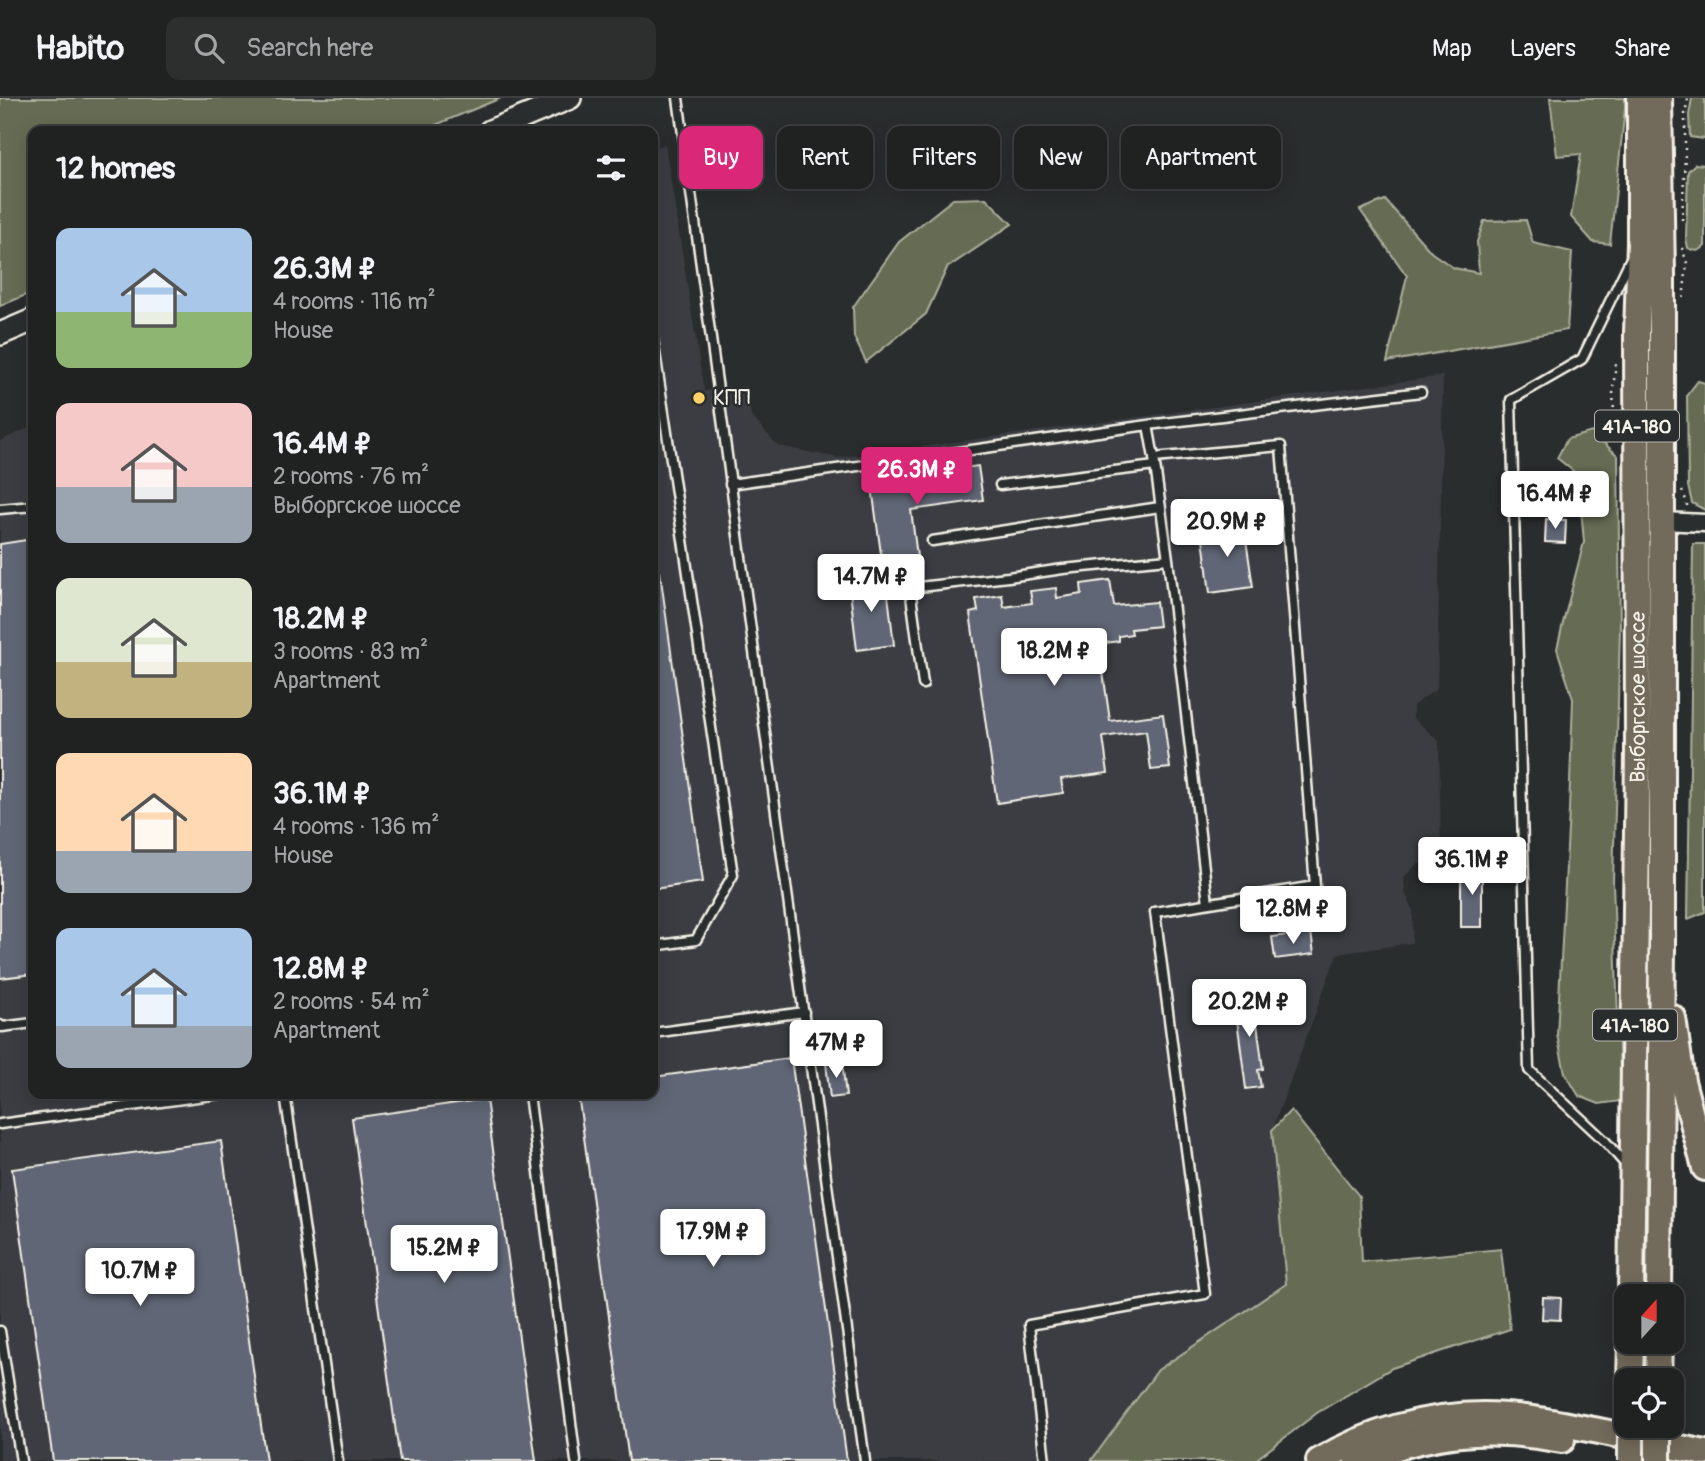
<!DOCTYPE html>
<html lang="en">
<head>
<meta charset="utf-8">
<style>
  body { margin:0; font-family:Pangolin,sans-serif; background:#2d2f2f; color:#f1f3f6; height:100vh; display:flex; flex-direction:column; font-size:26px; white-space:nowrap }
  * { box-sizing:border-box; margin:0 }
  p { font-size:23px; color:#a2a4a5 }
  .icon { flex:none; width:38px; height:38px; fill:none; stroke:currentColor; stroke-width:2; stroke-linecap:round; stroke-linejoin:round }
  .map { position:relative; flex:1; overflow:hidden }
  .sheet { position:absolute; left:28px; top:28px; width:630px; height:973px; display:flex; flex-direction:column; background:#202222; border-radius:14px; box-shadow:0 4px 18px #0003,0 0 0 2px #3d3f40 }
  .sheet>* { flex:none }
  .guide { position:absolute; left:679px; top:28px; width:665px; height:63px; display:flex; gap:14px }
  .needle { width:46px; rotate:21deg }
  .tools { position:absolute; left:1614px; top:1186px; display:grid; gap:14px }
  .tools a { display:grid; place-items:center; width:70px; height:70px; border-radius:14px; background:#202222; box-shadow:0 4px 18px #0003,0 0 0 2px #3d3f40; font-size:35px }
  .price { position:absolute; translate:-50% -60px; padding:0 16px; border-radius:7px; background:#fff; color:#222; font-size:23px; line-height:46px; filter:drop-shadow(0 2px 4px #0008) }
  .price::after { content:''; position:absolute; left:50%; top:42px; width:21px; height:16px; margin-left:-10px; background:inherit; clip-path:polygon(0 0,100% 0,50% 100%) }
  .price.current { background:#db2777; color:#fff }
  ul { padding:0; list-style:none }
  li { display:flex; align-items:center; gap:21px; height:175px; padding:0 28px }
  li span { display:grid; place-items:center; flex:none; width:196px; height:140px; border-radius:14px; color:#555 }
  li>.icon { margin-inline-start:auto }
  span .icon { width:84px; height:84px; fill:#fffc; stroke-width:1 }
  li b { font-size:30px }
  h2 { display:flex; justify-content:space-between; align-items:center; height:84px; padding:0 28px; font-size:30px }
  .chip { padding:0 24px; border-radius:14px; background:#202222; box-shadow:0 4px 18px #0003,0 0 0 2px #3d3f40; font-size:24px; line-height:63px }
  .chip.current { background:#db2777; color:#fff }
  header { display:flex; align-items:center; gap:42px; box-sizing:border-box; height:98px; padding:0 35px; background:#202222; border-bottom:2px solid #3d3f40 }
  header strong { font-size:33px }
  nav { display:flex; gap:38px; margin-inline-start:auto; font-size:24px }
  .search { width:490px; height:63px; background:#2d2f2f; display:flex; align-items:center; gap:18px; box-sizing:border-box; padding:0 24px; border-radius:14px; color:#a2a4a5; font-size:26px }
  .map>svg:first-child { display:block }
  .built { fill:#3a3e43 }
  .green { fill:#666c52; stroke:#adae9d; stroke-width:2 }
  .building { fill:#606674; stroke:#f4f1e8; stroke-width:2 }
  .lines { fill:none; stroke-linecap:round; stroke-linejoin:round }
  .lane-casing { stroke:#f4f1e8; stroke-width:13 }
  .street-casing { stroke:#f4f1e8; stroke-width:21 }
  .secondary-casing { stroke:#f4f1e8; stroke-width:26 }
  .primary-casing { stroke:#f4f1e8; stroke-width:30 }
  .path { stroke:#f4f1e8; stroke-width:2.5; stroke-dasharray:2 5; stroke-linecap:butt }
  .lane { stroke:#2a2d2e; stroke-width:8 }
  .street { stroke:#2a2d2e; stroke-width:16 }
  .secondary { stroke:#2a2d2e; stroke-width:21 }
  .primary { stroke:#726b5a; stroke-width:24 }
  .primary-bridge-casing { stroke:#f4f1e8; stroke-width:30; stroke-linecap:butt }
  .primary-bridge { stroke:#726b5a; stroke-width:24 }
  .poi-dot { fill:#ffd166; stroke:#2a2d2e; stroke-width:2.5 }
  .labels { text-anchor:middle; stroke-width:5; stroke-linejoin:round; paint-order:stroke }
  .shield { fill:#2a2d2e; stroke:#b7b6b0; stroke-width:2 }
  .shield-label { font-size:19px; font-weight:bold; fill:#f4f1e8 }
  .poi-label { font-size:21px; fill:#f4f1e8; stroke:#2a2d2e; text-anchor:start }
  .street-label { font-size:21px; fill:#f4f1e8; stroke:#2a2d2e }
</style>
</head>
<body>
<header>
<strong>Habito</strong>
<div class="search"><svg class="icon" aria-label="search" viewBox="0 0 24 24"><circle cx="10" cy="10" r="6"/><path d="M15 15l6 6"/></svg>Search here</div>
<nav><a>Map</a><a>Layers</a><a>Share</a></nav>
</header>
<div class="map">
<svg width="1705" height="1363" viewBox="0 0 1705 1363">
  <rect width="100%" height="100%" fill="#2a2d2e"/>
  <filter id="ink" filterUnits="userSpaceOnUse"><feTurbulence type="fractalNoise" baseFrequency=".0143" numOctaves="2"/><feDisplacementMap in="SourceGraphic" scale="14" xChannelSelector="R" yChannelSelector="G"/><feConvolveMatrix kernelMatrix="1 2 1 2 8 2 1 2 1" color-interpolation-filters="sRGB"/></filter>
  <g filter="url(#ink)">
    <!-- built -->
    <path class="built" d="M 665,46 L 704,293 L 747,288 L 751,318 L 778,348 L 838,360 L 1443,278 L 1437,591 L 1413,607 L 1413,620 L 1439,643 L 1441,757 L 1416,767 L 1404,779 L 1405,794 L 1413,813 L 1412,845 L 1337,856 L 1272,1032 L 1286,1186 L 1158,1272 L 1091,1363 L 0,1363 L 0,343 L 33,328 L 33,996 L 653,996 L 653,51 Z"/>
    <!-- green -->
    <path class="green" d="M 0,0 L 501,0 L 421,33 L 33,33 L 33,194 L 0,208 Z
      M 1550,0 L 1625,0 L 1625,10 L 1610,146 L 1593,144 L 1571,119 L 1581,56 L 1557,58 Z
      M 1692,0 L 1705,0 L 1705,41 L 1690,39 L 1689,17 Z
      M 1695,66 L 1705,67 L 1705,148 C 1699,154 1695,154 1688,150 L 1686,140 L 1688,73 Z
      M 986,100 L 1012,126 L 947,170 L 926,216 L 866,264 L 854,239 L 853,209 L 899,144 L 953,101 Z
      M 1385,102 L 1432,155 L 1454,170 L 1479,175 L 1477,144 L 1484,123 L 1526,122 L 1533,145 L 1572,154 L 1567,232 L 1387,264 L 1407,178 L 1360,112 Z
      M 1698,283 L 1705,285 L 1705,412 L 1692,405 L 1688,388 L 1687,297 Z
      M 1592,334 L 1618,358 L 1620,531 L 1613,784 L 1621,1003 L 1599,1006 L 1579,998 L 1565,975 L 1557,937 L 1569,712 L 1573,601 L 1557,551 L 1563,525 L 1584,444 L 1578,377 L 1557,360 L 1567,341 Z
      M 1693,446 L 1705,446 L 1705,814 L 1688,821 Z
      M 1291,1012 L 1359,1098 L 1362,1164 L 1501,1151 L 1510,1231 L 1392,1270 L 1317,1315 L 1254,1363 L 1091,1363 L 1158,1272 L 1286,1186 L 1272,1032 Z"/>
    <!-- building -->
    <path class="building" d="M 978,368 L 983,402 L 911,412 L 918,466 L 883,471 L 871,382 Z
      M 1546,421 L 1566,422 L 1565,445 L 1545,444 Z
      M 1244,428 L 1253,489 L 1210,495 L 1202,433 Z
      M 33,441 L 33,876 L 0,880 L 0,446 Z
      M 653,474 L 660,474 L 703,784 L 653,791 Z
      M 886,480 L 894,547 L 857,552 L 849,485 Z
      M 1110,482 L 1114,508 L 1156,504 L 1159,528 L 1131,531 L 1132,536 L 1119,538 L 1119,543 L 1099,546 L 1110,623 L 1163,616 L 1170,670 L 1151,672 L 1146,633 L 1103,639 L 1108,675 L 1061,681 L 1063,695 L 997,705 L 970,515 L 978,513 L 976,501 L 1002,497 L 1004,509 L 1032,505 L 1030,493 L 1056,490 L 1057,500 L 1082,496 L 1081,486 Z
      M 1466,768 L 1482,768 L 1482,829 L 1461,829 L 1461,776 L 1466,776 Z
      M 1311,834 L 1314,856 L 1275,861 L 1272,839 Z
      M 1253,895 L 1263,971 L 1258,972 L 1261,989 L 1246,991 L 1234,898 Z
      M 791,960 L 847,1363 L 629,1363 L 578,996 L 653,996 L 653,979 Z
      M 842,963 L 846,998 L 830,1000 L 826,965 Z
      M 486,1001 L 536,1363 L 400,1363 L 352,1020 Z
      M 221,1043 L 266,1363 L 53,1363 L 12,1071 Z
      M 1543,1199 L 1561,1200 L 1560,1222 L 1542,1221 Z"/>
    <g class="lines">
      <defs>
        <path id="lane" d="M 678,0 L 865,1363
          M 653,241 L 733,777 L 696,842 L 653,848
          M 1154,360 L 1168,461 L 1208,805
          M 730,386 L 1148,327 L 1421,294
          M 1000,387 L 1155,368
          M 0,411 L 33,408
          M 932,443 L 1160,409
          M 923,586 L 910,490 L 1008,479 L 1063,471 L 1168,461
          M 0,927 L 2,929 L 33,925
          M 653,935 L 804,914
          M 285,996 L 338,1363
          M 529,996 L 576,1363
          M 0,1026 L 219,996
          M 1626,1067 L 1606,1044 L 1529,972 L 1511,302 L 1582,261 L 1632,158
          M 0,1233 L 21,1363
          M 1045,1363 L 1029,1227 L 1205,1196 L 1155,814 L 1315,788 L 1281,348 L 1154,360 L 1148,327"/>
        <path id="street" d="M 1661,423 L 1705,425"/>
        <path id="secondary" d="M 490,33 L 570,0
          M 0,236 L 33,222"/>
        <g id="primary">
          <path d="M 1673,920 L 1682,983 L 1705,1070"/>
          <path id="s1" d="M 1631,1199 L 1638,655 L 1637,235 L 1640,144 L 1640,0"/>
          <path d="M 1659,1199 L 1662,848 L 1662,176 L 1659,0"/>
          <path d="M 1630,1283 L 1631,1244"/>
          <path d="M 1658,1283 L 1659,1244"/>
          <path d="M 1319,1363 C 1368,1334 1426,1317 1483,1317 C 1520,1317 1558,1325 1594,1332 C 1631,1340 1668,1347 1705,1355"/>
          <path d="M 1357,1363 C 1428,1335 1486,1327 1562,1342"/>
        </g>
      </defs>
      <!-- lane casing -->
      <use href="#lane" class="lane-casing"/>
      <!-- street casing -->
      <use href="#street" class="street-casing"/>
      <!-- secondary casing -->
      <use href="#secondary" class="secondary-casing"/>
      <!-- primary casing -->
      <use href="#primary" class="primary-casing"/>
      <!-- path -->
      <path class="path" d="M 1682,122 L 1685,57 L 1685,16 L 1688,0
        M 1682,150 L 1687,165 L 1683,202
        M 1615,338 L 1613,292 L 1616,264
        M 1682,393 L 1687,404 L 1687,409"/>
      <!-- lane -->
      <use href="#lane" class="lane"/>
      <!-- street -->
      <use href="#street" class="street"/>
      <!-- secondary -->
      <use href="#secondary" class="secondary"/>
      <!-- primary -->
      <use href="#primary" class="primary"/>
      <defs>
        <path id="primary-bridge" d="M 1631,1328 L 1631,1363
          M 1658,1363 L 1658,1328"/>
      </defs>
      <!-- primary-bridge casing -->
      <use href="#primary-bridge" class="primary-bridge-casing"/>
      <!-- primary-bridge -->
      <use href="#primary-bridge" class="primary-bridge"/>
    </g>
  </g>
  <!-- markers -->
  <circle class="poi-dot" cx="699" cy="300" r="7"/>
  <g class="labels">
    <!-- shield labels -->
    <g class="shield">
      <rect x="1595" y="312.5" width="84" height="31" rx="5"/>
      <rect x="1593" y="911.5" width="84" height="31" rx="5"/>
    </g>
    <g class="shield-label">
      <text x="1637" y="335">41А-180</text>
      <text x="1635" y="934">41А-180</text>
    </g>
    <!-- poi labels -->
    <g class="poi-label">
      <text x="713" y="307">КПП</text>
    </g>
    <!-- street labels -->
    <g class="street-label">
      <text dy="7" stroke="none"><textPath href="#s1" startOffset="600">Выборгское шоссе</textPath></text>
    </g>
  </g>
</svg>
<div class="tools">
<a><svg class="needle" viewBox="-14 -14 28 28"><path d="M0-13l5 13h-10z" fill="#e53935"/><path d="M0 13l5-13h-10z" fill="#a2a4a5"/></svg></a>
<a><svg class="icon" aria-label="locate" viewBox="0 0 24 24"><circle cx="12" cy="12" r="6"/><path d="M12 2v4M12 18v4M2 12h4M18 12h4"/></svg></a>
</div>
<b class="price current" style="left:917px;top:409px">26.3M ₽</b>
<b class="price" style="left:1555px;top:433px">16.4M ₽</b>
<b class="price" style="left:1227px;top:461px">20.9M ₽</b>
<b class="price" style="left:871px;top:516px">14.7M ₽</b>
<b class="price" style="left:1054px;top:590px">18.2M ₽</b>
<b class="price" style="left:1472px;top:799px">36.1M ₽</b>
<b class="price" style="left:1293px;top:848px">12.8M ₽</b>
<b class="price" style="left:1249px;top:941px">20.2M ₽</b>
<b class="price" style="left:836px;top:982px">47M ₽</b>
<b class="price" style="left:713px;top:1171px">17.9M ₽</b>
<b class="price" style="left:444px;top:1187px">15.2M ₽</b>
<b class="price" style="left:140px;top:1210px">10.7M ₽</b>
<div class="guide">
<a class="chip current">Buy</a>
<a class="chip">Rent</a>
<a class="chip">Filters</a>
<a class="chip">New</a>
<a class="chip">Apartment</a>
</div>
<section class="sheet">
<h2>12 homes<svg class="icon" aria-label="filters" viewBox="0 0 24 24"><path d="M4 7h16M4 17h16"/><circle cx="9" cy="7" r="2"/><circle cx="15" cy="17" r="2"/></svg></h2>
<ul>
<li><span style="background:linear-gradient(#a9c7e8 60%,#8fb573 0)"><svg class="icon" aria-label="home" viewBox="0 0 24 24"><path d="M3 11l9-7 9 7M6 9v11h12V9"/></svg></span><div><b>26.3M ₽</b><p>4 rooms · 116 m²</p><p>House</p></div></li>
<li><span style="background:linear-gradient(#f6c9c9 60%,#9aa5b1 0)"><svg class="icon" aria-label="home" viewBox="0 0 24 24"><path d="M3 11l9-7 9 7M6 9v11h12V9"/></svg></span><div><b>16.4M ₽</b><p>2 rooms · 76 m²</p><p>Выборгское шоссе</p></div></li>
<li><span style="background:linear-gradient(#dfe7d0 60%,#c2b280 0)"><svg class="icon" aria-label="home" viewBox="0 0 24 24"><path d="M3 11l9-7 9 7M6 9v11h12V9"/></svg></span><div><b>18.2M ₽</b><p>3 rooms · 83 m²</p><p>Apartment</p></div></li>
<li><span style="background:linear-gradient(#ffd9b3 70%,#9aa5b1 0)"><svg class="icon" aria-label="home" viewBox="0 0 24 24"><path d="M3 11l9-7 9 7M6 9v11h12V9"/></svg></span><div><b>36.1M ₽</b><p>4 rooms · 136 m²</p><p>House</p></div></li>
<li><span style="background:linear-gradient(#a9c7e8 70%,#9aa5b1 0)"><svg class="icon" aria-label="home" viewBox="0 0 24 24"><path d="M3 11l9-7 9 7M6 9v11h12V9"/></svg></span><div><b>12.8M ₽</b><p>2 rooms · 54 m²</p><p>Apartment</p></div></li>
</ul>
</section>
</div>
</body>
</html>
